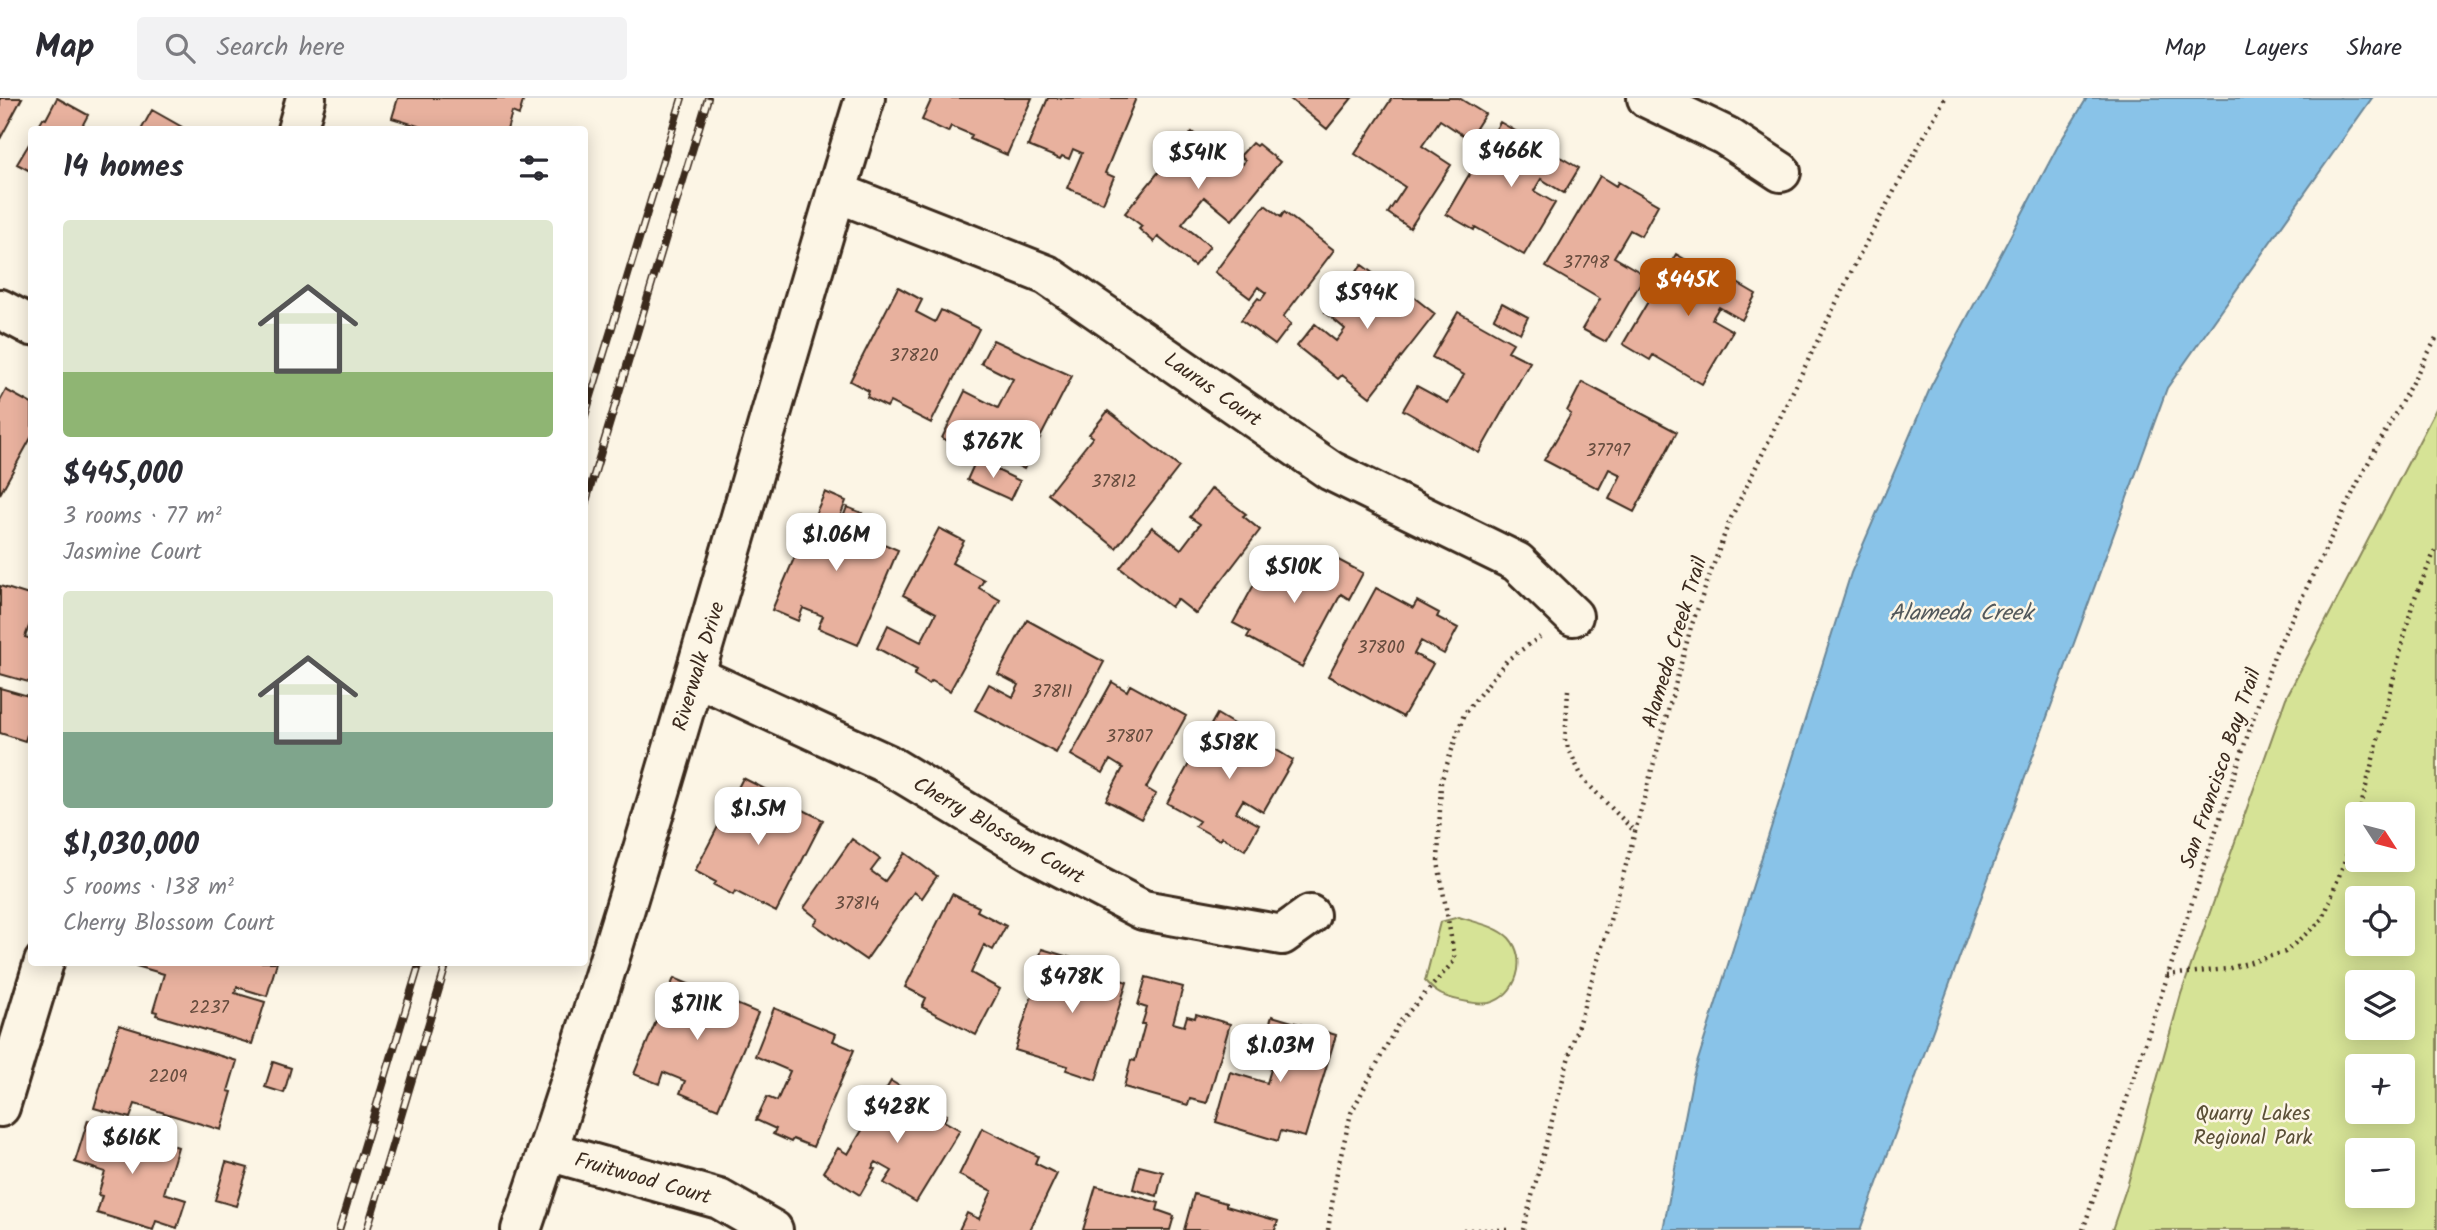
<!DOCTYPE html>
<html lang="en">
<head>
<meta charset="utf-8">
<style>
  body { margin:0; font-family:Kalam,sans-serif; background:#f2f2f3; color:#2b2b33; height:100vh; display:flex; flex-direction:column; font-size:26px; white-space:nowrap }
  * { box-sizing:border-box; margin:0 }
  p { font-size:23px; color:#7c7c81 }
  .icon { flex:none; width:38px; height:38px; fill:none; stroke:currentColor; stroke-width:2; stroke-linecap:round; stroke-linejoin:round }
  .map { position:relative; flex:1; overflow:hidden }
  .sheet { position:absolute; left:28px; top:28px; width:560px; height:840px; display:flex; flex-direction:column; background:#fff; border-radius:7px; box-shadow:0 4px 18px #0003 }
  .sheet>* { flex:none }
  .needle { width:46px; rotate:126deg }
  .controls { position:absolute; left:2345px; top:704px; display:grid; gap:14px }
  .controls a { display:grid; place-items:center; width:70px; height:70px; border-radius:7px; background:#fff; box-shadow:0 4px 18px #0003; font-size:35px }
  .price { position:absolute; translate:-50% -60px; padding:0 16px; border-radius:14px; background:#fff; color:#222; font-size:23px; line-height:46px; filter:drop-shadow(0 2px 4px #0008) }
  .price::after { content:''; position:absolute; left:50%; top:42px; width:21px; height:16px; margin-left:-10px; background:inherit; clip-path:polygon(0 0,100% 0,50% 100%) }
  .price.active { background:#b45309; color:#fff }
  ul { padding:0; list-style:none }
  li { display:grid; align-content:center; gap:14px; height:371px; padding:0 35px }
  li span { display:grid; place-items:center; height:217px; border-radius:7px; color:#555 }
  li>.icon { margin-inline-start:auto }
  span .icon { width:126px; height:126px; fill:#fffc; stroke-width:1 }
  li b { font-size:30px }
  h2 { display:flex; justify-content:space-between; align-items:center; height:84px; padding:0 35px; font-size:30px }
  header { display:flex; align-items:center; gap:42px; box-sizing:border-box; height:98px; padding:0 35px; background:#fff; border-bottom:2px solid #e1e1e2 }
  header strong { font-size:33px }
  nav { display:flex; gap:38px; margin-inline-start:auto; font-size:24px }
  .search { width:490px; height:63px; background:#f2f2f3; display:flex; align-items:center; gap:18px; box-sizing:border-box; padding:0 24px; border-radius:7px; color:#7c7c81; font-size:26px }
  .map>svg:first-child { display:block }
  .green { fill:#d6e396; stroke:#88865a; stroke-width:2; fill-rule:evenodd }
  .water { fill:#89c3e8; stroke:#6a8697; stroke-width:2 }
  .building { fill:#e8b19e; stroke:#3b2a1e; stroke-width:2 }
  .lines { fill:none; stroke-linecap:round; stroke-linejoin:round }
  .minor-casing { stroke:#3b2a1e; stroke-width:44 }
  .path { stroke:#3b2a1e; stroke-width:4.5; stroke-dasharray:2 5; stroke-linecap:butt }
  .minor { stroke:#fcf5e5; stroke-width:38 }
  .rail-casing { stroke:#3b2a1e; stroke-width:8 }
  .rail { stroke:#fcf5e5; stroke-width:5; stroke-dasharray:16; stroke-linecap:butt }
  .labels { text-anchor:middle; stroke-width:5; stroke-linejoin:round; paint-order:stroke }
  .number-label { font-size:18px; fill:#664c3e }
  .street-label { font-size:21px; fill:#3b2a1e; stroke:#fcf5e5 }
  .park-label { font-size:21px; fill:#5a4f36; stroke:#fcf5e5 }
  .water-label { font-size:23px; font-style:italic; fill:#52585b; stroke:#fcf5e5 }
</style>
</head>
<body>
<header>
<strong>Map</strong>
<div class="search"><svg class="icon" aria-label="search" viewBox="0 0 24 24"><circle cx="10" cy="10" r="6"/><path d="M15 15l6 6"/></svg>Search here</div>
<nav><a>Map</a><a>Layers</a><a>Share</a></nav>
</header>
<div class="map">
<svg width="2437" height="1132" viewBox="0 0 2437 1132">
  <rect width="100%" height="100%" fill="#fcf5e5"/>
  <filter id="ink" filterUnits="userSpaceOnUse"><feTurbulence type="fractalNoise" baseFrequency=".0143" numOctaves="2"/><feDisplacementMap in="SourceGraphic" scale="14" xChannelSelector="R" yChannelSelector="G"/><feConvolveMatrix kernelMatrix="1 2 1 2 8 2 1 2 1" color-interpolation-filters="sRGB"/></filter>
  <g filter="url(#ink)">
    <!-- green -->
    <path class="green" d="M 2437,309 L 2437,1132 L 2112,1132 L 2128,1085 L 2181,896 L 2286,600 ZM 2357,716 L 2403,716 L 2403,761 L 2357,761 ZM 2357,800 L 2403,800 L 2403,845 L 2357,845 ZM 2357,884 L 2403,884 L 2403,929 L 2357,929 ZM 2357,968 L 2403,968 L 2403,1013 L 2357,1013 ZM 2357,1052 L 2403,1052 L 2403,1097 L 2357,1097 Z
      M 1459,819 C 1474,824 1497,828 1509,840 C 1528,861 1517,898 1489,905 C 1478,907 1446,901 1437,894 C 1432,891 1429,887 1425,883 L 1440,824 Z"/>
    <!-- water -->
    <path class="water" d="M 2087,0 L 2372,0 L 2167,290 L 1860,1132 L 1663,1132 L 1693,978 L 1851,475 L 1931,288 L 2059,46 Z"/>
    <!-- building -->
    <path class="building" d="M 0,0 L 22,0 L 0,41 Z
      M 57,0 L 88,17 L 80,32 L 36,32 L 43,20 L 46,21 Z
      M 398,0 L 524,0 L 519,17 L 512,14 L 507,32 L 431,32 L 392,20 Z
      M 932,0 L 1032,0 L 1007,57 L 970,41 L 972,37 L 951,28 L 948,34 L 922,22 Z
      M 1048,0 L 1136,0 L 1105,75 L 1114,79 L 1103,105 L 1067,90 L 1082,55 L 1073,51 L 1069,61 L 1062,58 L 1060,61 L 1028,48 Z
      M 1289,0 L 1352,0 L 1327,31 Z
      M 1392,0 L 1459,0 L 1485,16 L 1469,41 L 1440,22 L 1422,48 L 1451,67 L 1410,130 L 1388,115 L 1405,89 L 1355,56 Z
      M 152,12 L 182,29 L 181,32 L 141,32 Z
      M 1500,24 L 1579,70 L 1564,95 L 1541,81 L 1534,93 L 1555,105 L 1524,157 L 1475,129 L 1474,132 L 1446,116 Z
      M 1192,34 L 1209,49 L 1214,43 L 1243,66 L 1245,62 L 1240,58 L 1252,45 L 1256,48 L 1258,46 L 1280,64 L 1232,122 L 1204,99 L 1182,126 L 1210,148 L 1194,168 L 1158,139 L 1154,144 L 1139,131 L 1142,128 L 1125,115 L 1175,54 L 1169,50 L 1176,41 L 1182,46 Z
      M 32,41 L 32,74 L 17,66 Z
      M 1600,78 L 1616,88 L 1618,84 L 1658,107 L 1641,138 L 1630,132 L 1614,159 L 1645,177 L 1606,244 L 1582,231 L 1600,201 L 1546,169 Z
      M 1265,107 L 1281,119 L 1284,114 L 1334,152 L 1283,219 L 1291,226 L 1275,247 L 1241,222 L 1258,200 L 1261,202 L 1266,195 L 1258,189 L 1250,200 L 1215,174 Z
      M 1676,156 L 1707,174 L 1710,169 L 1756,196 L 1742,222 L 1719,209 L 1712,221 L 1733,233 L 1702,286 L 1653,257 L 1650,262 L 1623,246 Z
      M 1362,167 L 1407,201 L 1411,197 L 1435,216 L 1370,299 L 1342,277 L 1338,281 L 1297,248 L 1315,226 L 1336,243 L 1345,231 L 1325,214 Z
      M 898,189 L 922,202 L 916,214 L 935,224 L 941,212 L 979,231 L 931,325 L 890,304 L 887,309 L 867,299 L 869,293 L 850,283 Z
      M 1502,205 L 1528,219 L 1520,235 L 1494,220 Z
      M 1458,214 L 1513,245 L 1508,253 L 1530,264 L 1479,355 L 1403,312 L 1417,288 L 1448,305 L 1464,277 L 1432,259 Z
      M 993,242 L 1072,278 L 1024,371 L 1003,360 L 999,368 L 942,340 L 965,293 L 998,310 L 1013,281 L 981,265 Z
      M 1582,284 L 1677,334 L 1634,414 L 1609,401 L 1621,377 L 1609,371 L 1599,391 L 1544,362 L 1571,316 L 1567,313 Z
      M 6,292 L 32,306 L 32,338 L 0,396 L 0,303 Z
      M 1108,313 L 1179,369 L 1116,450 L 1048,396 L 1093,339 L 1089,336 Z
      M 976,362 L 1020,383 L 1011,402 L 967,382 Z
      M 1212,390 L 1246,416 L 1243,418 L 1260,432 L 1196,516 L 1177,501 L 1171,509 L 1120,470 L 1152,429 L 1181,451 L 1200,426 L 1190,419 Z
      M 825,394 L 846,403 L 839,421 L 842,422 L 847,409 L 862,415 L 854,433 L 898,452 L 858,547 L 818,530 L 823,518 L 803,510 L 798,523 L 772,512 L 809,425 L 811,426 Z
      M 939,430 L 964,443 L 952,465 L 984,482 L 979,490 L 1000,502 L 950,593 L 932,583 L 929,586 L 914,577 L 917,572 L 877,550 L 888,527 L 921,544 L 936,515 L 903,497 Z
      M 1273,452 L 1304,469 L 1303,471 L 1308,475 L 1303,485 L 1312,490 L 1329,457 L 1363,475 L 1349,501 L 1341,496 L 1302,569 L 1247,539 L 1250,534 L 1233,525 Z
      M 0,488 L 32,498 L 32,520 L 25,539 L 32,541 L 32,585 L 0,576 Z
      M 1376,490 L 1413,510 L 1417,503 L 1439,515 L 1437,519 L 1458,530 L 1444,556 L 1421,543 L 1414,556 L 1433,566 L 1403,619 L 1328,578 Z
      M 1027,522 L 1104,564 L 1056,655 L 975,612 L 989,586 L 1013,599 L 1019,587 L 998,576 Z
      M 1112,584 L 1127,593 L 1130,587 L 1186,618 L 1146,690 L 1156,696 L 1141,721 L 1106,702 L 1123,670 L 1110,662 L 1103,675 L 1071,657 Z
      M 0,590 L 32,599 L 32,621 L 25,643 L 0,635 Z
      M 1217,616 L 1293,662 L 1263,714 L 1243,702 L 1236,714 L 1259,727 L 1245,752 L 1222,739 L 1220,742 L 1195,728 L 1199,723 L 1167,705 Z
      M 743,680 L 767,692 L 764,696 L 776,703 L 772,710 L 781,715 L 788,704 L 823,722 L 776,814 L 735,793 L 733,797 L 714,787 L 716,784 L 695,773 Z
      M 852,741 L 880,761 L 871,773 L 885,783 L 905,755 L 937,778 L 922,800 L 914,794 L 866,862 L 814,826 L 818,821 L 804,810 Z
      M 952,796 L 979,809 L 977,813 L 1006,828 L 993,852 L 984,847 L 971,875 L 1000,891 L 976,937 L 922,909 L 926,900 L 905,889 Z
      M 1042,851 L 1095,867 L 1093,872 L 1127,884 L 1096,982 L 1066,972 L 1068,968 L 1015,952 L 1033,894 L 1055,901 L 1059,888 L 1033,880 Z
      M 134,864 L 277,864 L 267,898 L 237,889 L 235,895 L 265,904 L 252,946 L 156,917 L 157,914 L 153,913 L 164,876 L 133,867 Z
      M 1146,879 L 1183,889 L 1173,925 L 1184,928 L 1187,918 L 1195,920 L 1196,916 L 1230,926 L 1207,1005 L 1190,1001 L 1188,1007 L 1124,989 L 1131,962 L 1135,963 L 1145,926 L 1142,926 L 1147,910 L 1138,907 Z
      M 674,880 L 758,915 L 718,1011 L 680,995 L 685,983 L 663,974 L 659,986 L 634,976 Z
      M 774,910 L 836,936 L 833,943 L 854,952 L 813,1049 L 793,1041 L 791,1044 L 773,1036 L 776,1031 L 756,1022 L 767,999 L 777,1003 L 790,973 L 755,958 Z
      M 1272,918 L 1336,937 L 1305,1039 L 1281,1033 L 1278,1043 L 1216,1024 L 1230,974 L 1267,985 L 1276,954 L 1262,950 Z
      M 119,927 L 237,963 L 228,993 L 232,994 L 221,1032 L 135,1006 L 130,1020 L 94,1010 Z
      M 273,964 L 291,970 L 284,995 L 265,989 Z
      M 891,983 L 947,1017 L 944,1023 L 960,1032 L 916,1104 L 884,1085 L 892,1073 L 876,1064 L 872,1070 L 875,1071 L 860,1097 L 823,1074 L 838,1050 L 848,1056 Z
      M 88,1022 L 178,1049 L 164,1095 L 186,1102 L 177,1130 L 156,1123 L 153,1132 L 97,1115 L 102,1098 L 98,1097 L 105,1074 L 75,1064 Z
      M 982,1030 L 1038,1058 L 1035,1065 L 1057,1076 L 1030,1132 L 959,1132 L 967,1115 L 979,1121 L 992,1093 L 959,1077 Z
      M 226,1064 L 248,1070 L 236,1108 L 215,1102 Z
      M 1139,1068 L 1163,1074 L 1157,1098 L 1133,1091 Z
      M 1096,1088 L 1159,1105 L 1157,1112 L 1174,1118 L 1170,1132 L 1083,1132 Z
      M 1194,1096 L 1226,1105 L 1226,1108 L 1278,1123 L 1275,1132 L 1184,1132 Z"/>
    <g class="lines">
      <defs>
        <path id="minor" d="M 1647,0 L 1726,38 L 1781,74
          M 297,32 L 306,0
          M 836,94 L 1047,177 L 1331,373 L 1517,464 L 1573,518
          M 0,211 L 32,228
          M 695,578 L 887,666 L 1036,756 L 1143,812 L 1282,837 L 1310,817
          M 0,1009 L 44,864
          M 548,1053 L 719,1101 L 773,1132
          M 521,1132 C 649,759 749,377 865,0"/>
      </defs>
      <!-- minor casing -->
      <use href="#minor" class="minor-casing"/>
      <!-- path -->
      <path class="path" d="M 1568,592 L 1565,643 L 1583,681 L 1635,734
        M 2359,716 L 2413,504 L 2437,448
        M 2167,877 L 2227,871 L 2285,854 L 2323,821 L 2352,743 L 2357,723
        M 1328,1132 L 1337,1074 L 1351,1015 L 1398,926 L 1455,862 L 1438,764 L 1441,684 L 1464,616 L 1507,562 L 1540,539
        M 1463,1132 L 1512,1132
        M 1523,1132 L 1572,947 L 1618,796 L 1691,529 L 1729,424 L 1862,152 L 1945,0
        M 2083,1132 L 2275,555 L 2360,380 L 2437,239"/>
      <!-- minor -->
      <use href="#minor" class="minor"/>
      <defs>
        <path id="rail" d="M 584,321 L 682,0
          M 584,410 L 708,0
          M 339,1132 L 420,864
          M 367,1132 L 447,864"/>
      </defs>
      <!-- rail casing -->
      <use href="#rail" class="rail-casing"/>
      <!-- rail -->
      <use href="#rail" class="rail"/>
    </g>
  </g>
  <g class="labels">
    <!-- number labels -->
    <g class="number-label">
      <text x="1586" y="170">37798</text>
      <text x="914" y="263">37820</text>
      <text x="1608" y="358">37797</text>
      <text x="1114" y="389">37812</text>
      <text x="1381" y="555">37800</text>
      <text x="1052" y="599">37811</text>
      <text x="1129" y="644">37807</text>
      <text x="857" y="811">37814</text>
      <text x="209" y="915">2237</text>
      <text x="168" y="984">2209</text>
    </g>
    <!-- street labels -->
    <g class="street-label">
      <text transform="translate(1213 291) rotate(35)" y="7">Laurus Court</text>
      <text transform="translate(1674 544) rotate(-73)" y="7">Alameda Creek Trail</text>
      <text transform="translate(698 568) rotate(-73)" y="7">Riverwalk Drive</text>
      <text transform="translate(2220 670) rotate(-71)" y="7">San Francisco Bay Trail</text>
      <text transform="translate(999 732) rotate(30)" y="7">Cherry Blossom Court</text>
      <text transform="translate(643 1080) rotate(16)" y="7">Fruitwood Court</text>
    </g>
    <!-- park labels -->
    <g class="park-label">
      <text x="2253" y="1022">Quarry Lakes<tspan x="2253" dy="24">Regional Park</tspan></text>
    </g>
    <!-- water labels -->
    <g class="water-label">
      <text x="1961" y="522">Alameda Creek</text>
    </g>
  </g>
</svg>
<div class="controls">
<a><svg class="needle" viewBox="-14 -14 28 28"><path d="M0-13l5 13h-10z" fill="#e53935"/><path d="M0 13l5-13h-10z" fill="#7c7c81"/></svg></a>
<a><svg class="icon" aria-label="locate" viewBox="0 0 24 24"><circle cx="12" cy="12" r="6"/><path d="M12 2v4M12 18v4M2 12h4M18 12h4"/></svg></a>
<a><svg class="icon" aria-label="layers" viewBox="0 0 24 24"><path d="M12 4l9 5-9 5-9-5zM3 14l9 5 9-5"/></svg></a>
<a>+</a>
<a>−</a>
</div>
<b class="price" style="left:1511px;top:91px">$466K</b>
<b class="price" style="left:1198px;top:93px">$541K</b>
<b class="price active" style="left:1688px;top:220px">$445K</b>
<b class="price" style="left:1367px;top:233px">$594K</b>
<b class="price" style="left:993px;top:382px">$767K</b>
<b class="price" style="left:836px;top:475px">$1.06M</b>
<b class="price" style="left:1294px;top:507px">$510K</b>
<b class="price" style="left:1229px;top:683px">$518K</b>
<b class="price" style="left:758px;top:749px">$1.5M</b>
<b class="price" style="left:1072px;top:917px">$478K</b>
<b class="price" style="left:697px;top:944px">$711K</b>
<b class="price" style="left:1280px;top:986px">$1.03M</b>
<b class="price" style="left:897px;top:1047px">$428K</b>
<b class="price" style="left:132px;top:1078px">$616K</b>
<section class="sheet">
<h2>14 homes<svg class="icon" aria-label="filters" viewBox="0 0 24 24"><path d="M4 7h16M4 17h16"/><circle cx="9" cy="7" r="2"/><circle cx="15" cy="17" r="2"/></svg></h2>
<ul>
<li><span style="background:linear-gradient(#dfe7d0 70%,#8fb573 0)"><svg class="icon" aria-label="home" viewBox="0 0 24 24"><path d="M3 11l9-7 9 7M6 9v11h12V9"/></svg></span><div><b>$445,000</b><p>3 rooms · 77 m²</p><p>Jasmine Court</p></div></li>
<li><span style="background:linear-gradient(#dfe7d0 65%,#7fa58c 0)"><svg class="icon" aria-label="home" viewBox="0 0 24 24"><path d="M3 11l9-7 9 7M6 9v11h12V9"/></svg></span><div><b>$1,030,000</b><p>5 rooms · 138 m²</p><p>Cherry Blossom Court</p></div></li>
</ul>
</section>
</div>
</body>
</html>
